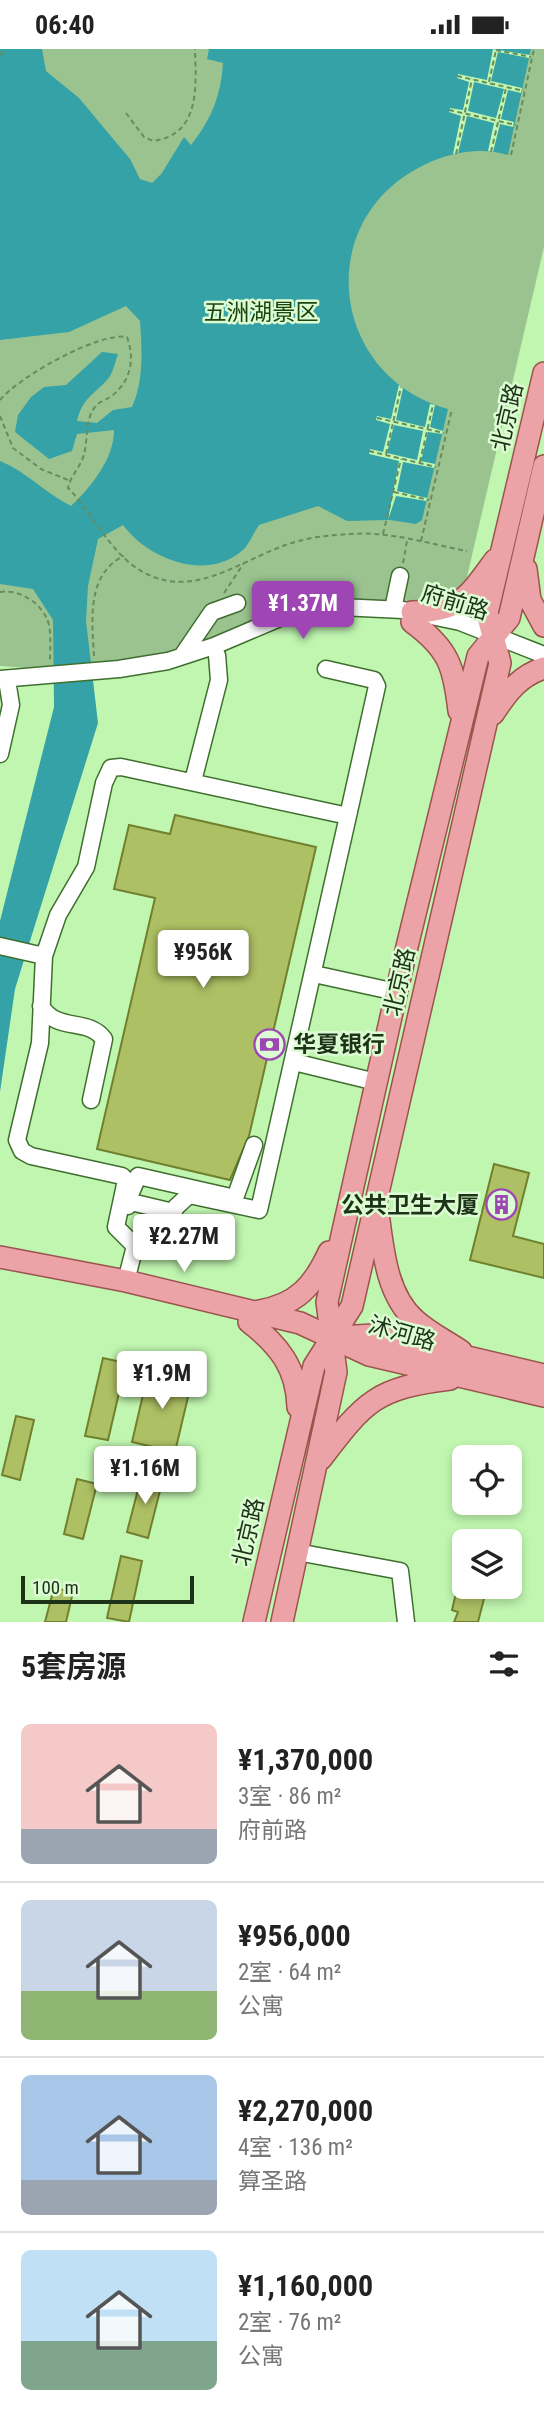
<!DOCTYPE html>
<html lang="zh">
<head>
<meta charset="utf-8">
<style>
  body { margin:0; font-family:"Roboto Condensed","Noto Sans SC",sans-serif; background:#f6f6f6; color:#222; height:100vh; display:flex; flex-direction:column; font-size:26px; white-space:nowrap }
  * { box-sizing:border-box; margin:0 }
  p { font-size:23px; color:#767676 }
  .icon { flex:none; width:38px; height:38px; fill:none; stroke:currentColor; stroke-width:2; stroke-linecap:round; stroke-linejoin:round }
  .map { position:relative; height:1573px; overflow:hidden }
  .side { display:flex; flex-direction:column; background:#fff; flex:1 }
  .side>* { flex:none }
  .tools { position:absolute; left:452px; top:1396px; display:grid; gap:14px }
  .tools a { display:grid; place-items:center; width:70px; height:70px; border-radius:10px; background:#fff; box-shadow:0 4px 10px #0003; font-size:35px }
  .scale { position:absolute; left:21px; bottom:18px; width:173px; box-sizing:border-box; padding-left:7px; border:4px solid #1d3217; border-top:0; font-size:19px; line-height:24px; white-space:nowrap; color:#1d3217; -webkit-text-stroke:5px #dcfdd3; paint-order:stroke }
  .price { position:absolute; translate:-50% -60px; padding:0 16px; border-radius:7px; background:#fff; color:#222; font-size:23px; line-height:46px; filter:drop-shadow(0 2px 4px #0008) }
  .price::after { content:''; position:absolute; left:50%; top:42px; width:21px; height:16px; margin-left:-10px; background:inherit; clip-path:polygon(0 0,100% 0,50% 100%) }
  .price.active { background:#9d46b4; color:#fff }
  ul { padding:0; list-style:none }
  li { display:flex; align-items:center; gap:21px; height:175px; padding:0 21px }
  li+li { border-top:2px solid #e0e0e0 }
  li span { display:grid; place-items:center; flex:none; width:196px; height:140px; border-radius:10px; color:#555 }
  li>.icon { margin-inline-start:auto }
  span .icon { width:84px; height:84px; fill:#fffc; stroke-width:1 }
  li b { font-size:30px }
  h2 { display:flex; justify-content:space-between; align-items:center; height:84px; padding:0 21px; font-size:30px }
  .status { display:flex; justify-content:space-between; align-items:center; height:49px; padding:0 35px; background:#fff; direction:ltr }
  .status svg { height:19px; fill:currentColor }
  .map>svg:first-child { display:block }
  .green { fill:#9bc390 }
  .water { fill:#34a2a6 }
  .pier { fill:#c0f6b0; fill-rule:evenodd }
  .building { fill:#aec064; stroke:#71802d; stroke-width:2 }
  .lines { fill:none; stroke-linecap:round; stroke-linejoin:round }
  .minor-casing { stroke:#3f6f2f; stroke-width:19 }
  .major-casing { stroke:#9c534e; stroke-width:24 }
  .path { stroke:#688c5d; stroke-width:2; stroke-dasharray:5 3.5; stroke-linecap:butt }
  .minor { stroke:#fff; stroke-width:16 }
  .major { stroke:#eca3a7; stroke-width:21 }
  .labels { text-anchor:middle; stroke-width:5; stroke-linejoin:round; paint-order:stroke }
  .park-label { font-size:23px; fill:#1d430f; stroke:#dcfdd3 }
  .street-label { font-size:23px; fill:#1d3217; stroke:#dcfdd3 }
  .poi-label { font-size:23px; font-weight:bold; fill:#1d3217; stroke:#dcfdd3; text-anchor:start }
</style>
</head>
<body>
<div class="status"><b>06:40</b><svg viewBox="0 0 49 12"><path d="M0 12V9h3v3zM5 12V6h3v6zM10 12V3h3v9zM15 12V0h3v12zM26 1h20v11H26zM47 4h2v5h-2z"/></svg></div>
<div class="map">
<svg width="544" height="1573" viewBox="0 0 544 1573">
  <rect width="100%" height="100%" fill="#c0f6b0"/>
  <!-- green -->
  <path class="green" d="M 0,0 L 544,0 L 544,198 L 466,532 L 444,553 L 410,556 L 346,550 L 271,564 L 166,607 L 43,620 L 0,617 Z"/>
  <!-- water -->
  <path class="water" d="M 0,0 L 42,0 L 46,22 L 79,49 L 130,110 L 140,130 L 152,134 L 162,124 L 184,88 L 191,96 C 211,71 221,47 223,14 L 207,10 L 209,0 L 531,0 L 508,106 C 480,98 452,103 426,115 C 312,168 328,326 448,360 L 422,471 L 416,475 L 390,471 L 347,472 L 318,457 L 259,476 C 254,483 250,493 245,499 C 209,534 149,511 123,476 L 98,490 L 88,537 L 86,572 L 98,674 L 15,940 L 0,1043 L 0,872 L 54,658 L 53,571 L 33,540 L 0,535 L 0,412 C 27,423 45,444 71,457 C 91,438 114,410 114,381 L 77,385 L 72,402 L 49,410 L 15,383 L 18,366 L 31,348 L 44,338 L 66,336 L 102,303 L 118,305 C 115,313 113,325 107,331 C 93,346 82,350 77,372 L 97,374 L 113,361 L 132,358 C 144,331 142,300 140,272 L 126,257 L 69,283 L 0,291 Z"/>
  <!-- pier -->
  <path class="pier" d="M 493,0 L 530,6 L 529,9 L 498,3 L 491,32 L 522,39 L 521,44 L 508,41 L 501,70 L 514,73 L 513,78 L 500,75 L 493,103 L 488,102 L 494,74 L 467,67 L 458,104 L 453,105 L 461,67 L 449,63 L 450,59 L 463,61 L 469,33 L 457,29 L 458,25 L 487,31 ZM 474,33 L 504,40 L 496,69 L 468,62 Z
    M 399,336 L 403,339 L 396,371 L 425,378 L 430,355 L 435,356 L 430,378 L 443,382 L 442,385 L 428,383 L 421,412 L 435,415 L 434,419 L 403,413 L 397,442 L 427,449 L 426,452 L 396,447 L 388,471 L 399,412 L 369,405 L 370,400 L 383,403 L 390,375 L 376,371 L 377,367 L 391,370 ZM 394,376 L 423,382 L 417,411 L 387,404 Z"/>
  <!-- building -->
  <path class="building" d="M 175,766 L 316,798 L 249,1087 L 230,1131 L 97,1100 L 155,849 L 114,840 L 129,776 L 170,785 Z
    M 494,1115 L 529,1124 L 513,1187 L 544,1195 L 544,1229 L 470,1211 Z
    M 103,1309 L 126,1314 L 108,1391 L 85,1387 Z
    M 149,1320 L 192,1331 L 175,1403 L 132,1393 Z
    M 16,1367 L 34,1371 L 20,1431 L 2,1426 Z
    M 142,1425 L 163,1430 L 148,1489 L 127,1483 Z
    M 77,1430 L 97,1435 L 83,1490 L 64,1485 Z
    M 121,1507 L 142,1512 L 129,1573 L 107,1569 Z
    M 464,1538 L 487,1538 L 478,1573 L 454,1573 L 458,1563 L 452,1561 L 456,1544 L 462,1546 Z
    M 54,1539 L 73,1543 L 66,1573 L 45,1573 Z"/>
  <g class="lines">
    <defs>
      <path id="minor" d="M 393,560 L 400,527
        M 182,607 L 212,563 L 237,554
        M 326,620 L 374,631 L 377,637 L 348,767
        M 0,630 L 119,620 L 168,612 L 214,597 L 280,569 L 340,558 L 403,561 L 460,573 L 544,606
        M 0,705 L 11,656 L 7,631
        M 121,718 L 348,767 L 259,1161 L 189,1146 L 176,1158 L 161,1190 L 135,1197 L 116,1178 L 126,1131 L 122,1127 L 31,1107 L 22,1102 L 17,1091 L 40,994 L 44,907 L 58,866 L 86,818 L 104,734 L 111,719 Z
        M 193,732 L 219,631 L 217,606
        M 0,897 L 44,907
        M 314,925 L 396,943
        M 41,957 C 57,984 88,968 104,990 L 91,1051
        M 294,1013 L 376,1033
        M 130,1146 L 138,1127 L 235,1149 L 254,1096
        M 128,1157 L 131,1153 L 169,1162 L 171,1168
        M 126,1232 L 135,1197
        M 297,1503 L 400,1522 L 406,1573"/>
      <path id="major" d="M 526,520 L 530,551 L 544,577
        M 412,563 C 461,562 467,549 495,511
        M 412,573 C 449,600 454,618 459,662
        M 493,665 C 507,644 519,627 544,619
        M 378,1164 C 383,1200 386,1245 415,1271 C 428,1283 446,1292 461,1302
        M 0,1208 L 126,1232 L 300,1274 L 369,1306 L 544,1347
        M 259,1262 C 297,1256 314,1236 329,1203
        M 249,1273 C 279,1296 297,1319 298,1358
        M 338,1288 L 374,1286 L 544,1326
        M 321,1410 C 365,1352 376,1339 450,1330
        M 254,1573 L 314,1317 L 352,1257 L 500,614 L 487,564 L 544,324
        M 282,1573 L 336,1323 L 327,1253 L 404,910 L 478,607 L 509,569 L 544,417"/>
    </defs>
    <!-- minor casing -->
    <use href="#minor" class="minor-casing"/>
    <!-- major casing -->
    <use href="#major" class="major-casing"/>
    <!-- path -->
    <path class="path" d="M 496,1 L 531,8
      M 0,6 L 5,0
      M 457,27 L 524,42
      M 489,33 L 496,1
      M 449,61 L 516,76
      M 126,64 L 144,88 L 153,92 C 201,86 196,36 195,0
      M 491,103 L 506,39
      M 456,105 L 472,30
      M 511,106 L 534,0
      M 0,351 C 19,328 98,283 127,288 C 135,310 131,331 113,346 C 107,351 99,352 95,358 C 85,370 88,391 84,405 C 81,418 70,427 68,439 C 94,465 110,505 143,523 C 199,554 248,503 303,491 C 318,487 335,486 351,485 C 389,482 430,495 467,502
      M 0,367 L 13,399 L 41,420 L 68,431
      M 377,369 L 444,384
      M 369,402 L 436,418
      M 386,405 L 401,338
      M 420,413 L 433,356
      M 394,443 L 429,451
      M 383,485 L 401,410
      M 421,492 L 452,360
      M 403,514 L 407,492
      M 0,543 C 18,540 39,552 47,570 C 52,581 50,599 50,611
      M 224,544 L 244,514
      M 94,607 C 92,572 86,525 124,507"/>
    <!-- minor -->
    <use href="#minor" class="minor"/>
    <!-- major -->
    <use href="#major" class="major"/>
  </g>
  <!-- icons -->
  <defs>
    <symbol id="bank-ring" viewBox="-11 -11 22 22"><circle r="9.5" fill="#dcfdd3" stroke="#9d46b4" stroke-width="1.5"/><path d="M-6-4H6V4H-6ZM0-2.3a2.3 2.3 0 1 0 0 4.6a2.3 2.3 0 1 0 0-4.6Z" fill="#9d46b4"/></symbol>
    <symbol id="building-ring" viewBox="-11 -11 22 22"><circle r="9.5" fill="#dcfdd3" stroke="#9d46b4" stroke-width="1.5"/><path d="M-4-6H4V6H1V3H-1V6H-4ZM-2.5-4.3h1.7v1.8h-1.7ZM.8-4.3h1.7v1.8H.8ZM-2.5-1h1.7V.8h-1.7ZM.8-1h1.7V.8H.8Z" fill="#9d46b4"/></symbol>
  </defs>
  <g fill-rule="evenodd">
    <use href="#bank-ring" x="252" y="978" width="35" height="35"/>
    <use href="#building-ring" x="484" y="1138" width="35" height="35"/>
  </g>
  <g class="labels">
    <!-- park labels -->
    <g class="park-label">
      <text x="261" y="271">五洲湖景区</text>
    </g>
    <!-- street labels -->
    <g class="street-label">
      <text transform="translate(507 368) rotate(-77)" y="8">北京路</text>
      <text transform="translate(455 553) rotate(17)" y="8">府前路</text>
      <text transform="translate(399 933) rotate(-77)" y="8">北京路</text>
      <text transform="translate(402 1284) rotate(16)" y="8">沭河路</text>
      <text transform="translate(248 1483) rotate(-77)" y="8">北京路</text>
    </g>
    <!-- poi labels -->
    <g class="poi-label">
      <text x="293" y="1003">华夏银行</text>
      <text x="479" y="1164" text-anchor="end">公共卫生大厦</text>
    </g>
  </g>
</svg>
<div class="tools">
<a><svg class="icon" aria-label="locate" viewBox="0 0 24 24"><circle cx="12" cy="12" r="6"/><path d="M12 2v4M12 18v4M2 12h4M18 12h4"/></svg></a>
<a><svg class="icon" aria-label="layers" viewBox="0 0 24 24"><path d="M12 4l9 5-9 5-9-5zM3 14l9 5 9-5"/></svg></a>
</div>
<div class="scale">100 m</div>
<b class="price active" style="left:303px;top:592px">¥1.37M</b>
<b class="price" style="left:203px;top:941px">¥956K</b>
<b class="price" style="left:184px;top:1225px">¥2.27M</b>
<b class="price" style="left:162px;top:1362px">¥1.9M</b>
<b class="price" style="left:145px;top:1457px">¥1.16M</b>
</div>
<section class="side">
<h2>5套房源<svg class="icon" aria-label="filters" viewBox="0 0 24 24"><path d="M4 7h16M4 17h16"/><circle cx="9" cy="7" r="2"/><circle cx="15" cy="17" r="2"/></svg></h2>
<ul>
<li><span style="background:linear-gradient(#f6c9c9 75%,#9aa5b1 0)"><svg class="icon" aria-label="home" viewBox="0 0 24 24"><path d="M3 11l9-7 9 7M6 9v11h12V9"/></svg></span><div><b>¥1,370,000</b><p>3室 · 86 m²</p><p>府前路</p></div></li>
<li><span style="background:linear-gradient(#c9d6e8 65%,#8fb573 0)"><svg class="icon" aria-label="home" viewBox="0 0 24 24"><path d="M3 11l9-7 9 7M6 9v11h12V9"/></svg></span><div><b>¥956,000</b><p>2室 · 64 m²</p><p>公寓</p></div></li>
<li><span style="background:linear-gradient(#a9c7e8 75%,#9aa5b1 0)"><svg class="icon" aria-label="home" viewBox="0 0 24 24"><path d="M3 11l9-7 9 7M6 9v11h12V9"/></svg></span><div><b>¥2,270,000</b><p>4室 · 136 m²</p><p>算圣路</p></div></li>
<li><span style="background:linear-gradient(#bfe0f5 65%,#7fa58c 0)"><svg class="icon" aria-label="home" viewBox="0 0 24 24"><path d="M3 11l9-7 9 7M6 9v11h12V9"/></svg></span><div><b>¥1,160,000</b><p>2室 · 76 m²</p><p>公寓</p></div></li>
</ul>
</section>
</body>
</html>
